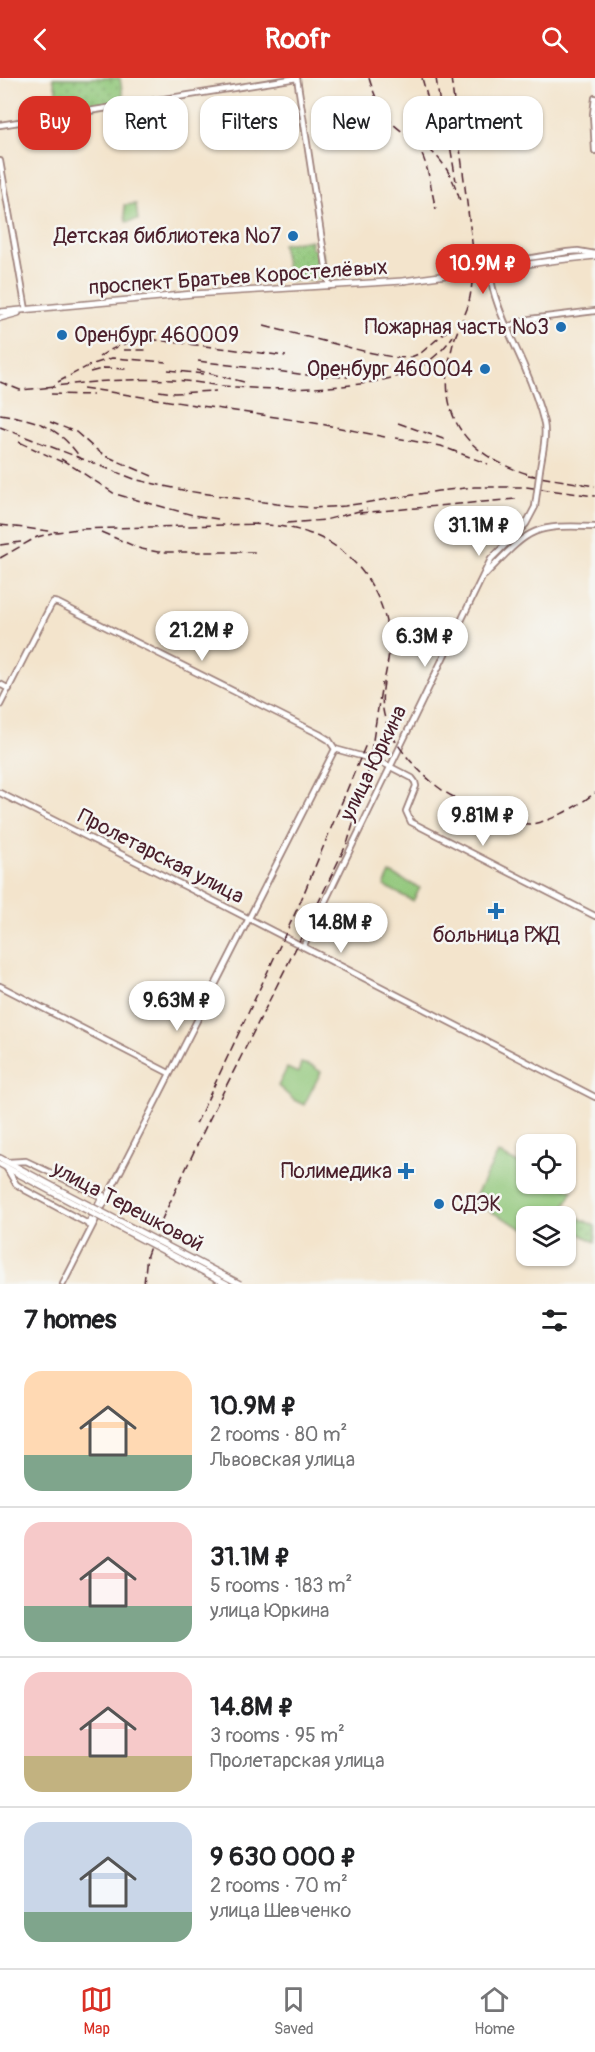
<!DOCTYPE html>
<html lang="en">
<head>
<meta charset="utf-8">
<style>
  body { margin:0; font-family:Pangolin,sans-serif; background:#f6f6f6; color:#202124; height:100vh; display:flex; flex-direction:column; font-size:22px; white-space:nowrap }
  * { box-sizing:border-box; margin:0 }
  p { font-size:20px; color:#757577 }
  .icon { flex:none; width:33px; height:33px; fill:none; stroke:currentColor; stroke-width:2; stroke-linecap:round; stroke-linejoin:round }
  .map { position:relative; height:1206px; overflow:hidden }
  .details { display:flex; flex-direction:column; background:#fff; flex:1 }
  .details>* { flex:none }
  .hud { position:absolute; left:18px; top:18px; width:560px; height:54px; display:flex; gap:12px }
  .buttons { position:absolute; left:516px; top:1056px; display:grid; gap:12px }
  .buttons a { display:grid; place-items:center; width:60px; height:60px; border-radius:12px; background:#fff; box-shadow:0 2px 4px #0004; font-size:30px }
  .price { position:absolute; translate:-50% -51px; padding:0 14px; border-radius:21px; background:#fff; color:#222; font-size:20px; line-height:39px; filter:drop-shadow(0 2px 3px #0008) }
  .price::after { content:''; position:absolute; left:50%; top:36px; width:18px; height:14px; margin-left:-9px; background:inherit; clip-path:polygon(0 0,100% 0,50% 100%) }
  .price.on { background:#d93025; color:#fff }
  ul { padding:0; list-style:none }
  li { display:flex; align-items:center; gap:18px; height:150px; padding:0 24px }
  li+li { border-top:2px solid #e0e0e0 }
  li span { display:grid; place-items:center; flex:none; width:168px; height:120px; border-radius:18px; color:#555 }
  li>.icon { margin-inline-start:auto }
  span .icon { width:72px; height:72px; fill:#fffc; stroke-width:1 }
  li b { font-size:26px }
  h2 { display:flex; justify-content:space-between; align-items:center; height:72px; padding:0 24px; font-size:26px }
  .chip { padding:0 21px; border-radius:18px; background:#fff; box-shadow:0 2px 4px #0004; font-size:21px; line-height:54px }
  .chip.on { background:#d93025; color:#fff }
  header { display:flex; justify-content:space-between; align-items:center; height:78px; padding:0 24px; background:#d93025; color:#fff; font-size:27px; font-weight:700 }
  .tabs { display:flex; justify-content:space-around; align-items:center; height:84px; border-top:2px solid #e0e0e0; background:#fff; font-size:16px; color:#757577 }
  .tabs a { display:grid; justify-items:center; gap:3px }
  .tabs .on { color:#d93025 }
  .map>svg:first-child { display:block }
  .grass { fill:#8fc678; stroke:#6c7252; stroke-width:1.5 }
  .park { fill:url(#park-dots); stroke:#6c7252; stroke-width:1.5 }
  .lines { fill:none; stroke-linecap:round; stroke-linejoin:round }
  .secondary-casing { stroke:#9e827c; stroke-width:8 }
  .primary-casing { stroke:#9e827c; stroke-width:8 }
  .secondary { stroke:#fff; stroke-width:4.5 }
  .primary { stroke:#fff; stroke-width:5 }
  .rail { stroke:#4a1f2b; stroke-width:1.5; stroke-dasharray:9 4.5; stroke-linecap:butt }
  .secondary-bridge-casing { stroke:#9e827c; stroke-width:8; stroke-linecap:butt }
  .primary-bridge-casing { stroke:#9e827c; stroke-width:8; stroke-linecap:butt }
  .secondary-bridge { stroke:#fff; stroke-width:4.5 }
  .primary-bridge { stroke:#fff; stroke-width:5 }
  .poi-dot { fill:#1f6fb2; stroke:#f6f6f2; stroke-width:2 }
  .labels { text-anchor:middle; stroke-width:5; stroke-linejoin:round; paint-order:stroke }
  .poi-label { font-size:21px; fill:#4a1f2b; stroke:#f6f6f2; text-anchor:end }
  .street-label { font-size:21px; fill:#4a1f2b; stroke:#f6f6f2 }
</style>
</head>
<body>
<header><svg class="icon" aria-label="back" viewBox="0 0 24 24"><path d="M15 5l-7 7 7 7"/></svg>Roofr<svg class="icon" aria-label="search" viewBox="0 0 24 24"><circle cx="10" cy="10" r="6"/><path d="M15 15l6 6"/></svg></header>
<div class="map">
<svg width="595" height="1206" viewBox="0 0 595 1206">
  <defs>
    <pattern id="park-dots" width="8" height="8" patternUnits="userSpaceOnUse" patternTransform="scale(1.5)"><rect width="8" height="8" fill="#8fc678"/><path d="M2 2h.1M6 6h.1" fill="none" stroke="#77a063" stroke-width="1.8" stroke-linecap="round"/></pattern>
  </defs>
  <rect width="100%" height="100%" fill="#f6f6f2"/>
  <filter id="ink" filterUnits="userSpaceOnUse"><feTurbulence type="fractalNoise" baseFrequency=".0167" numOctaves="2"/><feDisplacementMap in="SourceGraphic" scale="12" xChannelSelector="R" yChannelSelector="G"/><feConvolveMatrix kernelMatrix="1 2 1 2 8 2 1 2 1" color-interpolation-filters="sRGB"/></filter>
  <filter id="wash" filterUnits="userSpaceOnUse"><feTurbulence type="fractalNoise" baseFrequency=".008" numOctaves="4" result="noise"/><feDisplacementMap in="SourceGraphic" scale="24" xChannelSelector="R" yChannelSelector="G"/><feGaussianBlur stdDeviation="1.35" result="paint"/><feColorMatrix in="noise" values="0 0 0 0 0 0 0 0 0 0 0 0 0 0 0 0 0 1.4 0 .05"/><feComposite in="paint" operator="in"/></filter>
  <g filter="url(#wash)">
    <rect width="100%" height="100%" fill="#f3e4cc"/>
    <!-- grass -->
    <path class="grass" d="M 136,126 L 138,142 L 126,144 L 124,127 Z
      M 390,795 L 420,810 L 413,823 L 384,808 Z
      M 301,985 L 312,988 L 321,994 L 304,1027 L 294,1022 L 278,1008 L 287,990 L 298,995 Z
      M 498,1075 L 526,1089 L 526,1106 L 558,1106 L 573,1113 L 559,1138 L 526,1138 L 526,1152 L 472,1124 Z"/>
    <!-- park -->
    <path class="park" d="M 53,0 L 120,0 L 124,25 L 62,35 Z
      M 311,162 L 311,171 L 322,173 L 326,197 L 323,201 L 289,203 L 282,166 Z
      M 567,1134 L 595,1148 L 595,1164 L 566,1149 L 564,1138 Z"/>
  </g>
  <g filter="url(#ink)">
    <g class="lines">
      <defs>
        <path id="secondary" d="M 297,0 L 329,208
          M 595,20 L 593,36 L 595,73
          M 0,47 L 297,0
          M 0,83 L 26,232
          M 507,249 L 530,241 L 595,233
          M 540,391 C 542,376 547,360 544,345 C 539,325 532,307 524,288 C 517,271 485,208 492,192 C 494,188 499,187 504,185 L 567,174 L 578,173 L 595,176
          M 485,497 C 529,452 530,446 595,449
          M 0,606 L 9,611
          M 0,627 L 50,529 L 53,524 L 58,525 L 319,656 L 329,662 L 335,671 L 379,683 L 412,700 L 415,704 L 416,708 L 406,733 L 411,744 L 595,838
          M 0,715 L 224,828 L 595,1019
          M 303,869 L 491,481 L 526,446 L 535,429
          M 0,908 L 169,995
          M 8,1084 L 26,1083 L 106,1121
          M 6,1089 L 16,1106 L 25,1112 L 92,1148
          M 88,1147 L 103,1117
          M 63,1206 L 335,671"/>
        <path id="primary" d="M 558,182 L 595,178
          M 0,234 L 193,216 L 403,203
          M 0,240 L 18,235
          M 0,1080 L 56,1110
          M 0,1086 L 54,1115"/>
      </defs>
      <!-- secondary casing -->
      <use href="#secondary" class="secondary-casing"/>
      <!-- primary casing -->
      <use href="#primary" class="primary-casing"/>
      <!-- secondary -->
      <use href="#secondary" class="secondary"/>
      <!-- primary -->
      <use href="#primary" class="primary"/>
      <!-- rail -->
      <path class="rail" d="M 369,0 C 374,17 381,33 393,46 C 405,57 419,64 432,74 C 447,87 455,105 460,123
        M 422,0 L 429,25 L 444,53
        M 436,0 L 442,40
        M 451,0 L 473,172 C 473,193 473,211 467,231 C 462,244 455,256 452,270 C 434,341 469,380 535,398
        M 444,31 L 456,103
        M 415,65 C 429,83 430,109 436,131
        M 264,248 L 367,274 L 398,280 L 411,279 L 421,275 L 449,251
        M 123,272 L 147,272
        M 99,279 C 117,266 134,262 156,262 L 286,278
        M 198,283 L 307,297 L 348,299
        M 168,292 L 203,296
        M 196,292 L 244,304
        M 90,294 L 105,290 L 128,291
        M 0,304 L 20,312 L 55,309
        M 58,304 L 90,287 L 112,280 L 166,284
        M 46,309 C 88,304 130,300 173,302 C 194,303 215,308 236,309 C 280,313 373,311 412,293 C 429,285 443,273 453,258
        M 83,310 L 321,346 L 385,359
        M 159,313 L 174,315 L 216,313
        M 51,316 L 93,317
        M 0,336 C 39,342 59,349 82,382
        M 50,344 L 76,354 L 94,370 L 106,378 L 152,398
        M 398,345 L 449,363
        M 0,349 L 137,402 L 187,413 L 277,426 L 313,430 L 345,428 L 438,413 L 474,409 L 526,409 L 595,418
        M 396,360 L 441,368 L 488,386
        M 19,364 L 62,384
        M 61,381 L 115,416 L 193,437 L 218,441
        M 528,397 L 595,408
        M 359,435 L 516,421
        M 287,445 L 325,442 L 367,431
        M 250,446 C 270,447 289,448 308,455 C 355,470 387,517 389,566 C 390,593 375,617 387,646 C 396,670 419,694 438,709 C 454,722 509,747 530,746 C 552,744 577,728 595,715
        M 0,447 L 57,454 L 78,451 L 257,446
        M 101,454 L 141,471 L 158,474 L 256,474
        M 0,467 L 21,464
        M 0,480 L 37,459 L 52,455
        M 196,1046 L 299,827 L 367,664
        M 144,1206 L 147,1177 L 154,1158 L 207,1046 L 311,840 L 348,763 L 367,700 L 382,605"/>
      <defs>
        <path id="secondary-bridge" d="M 535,429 L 540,391"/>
        <path id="primary-bridge" d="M 403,203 L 558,182
          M 56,1110 L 240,1206
          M 54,1115 L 227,1206"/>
      </defs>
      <!-- secondary-bridge casing -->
      <use href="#secondary-bridge" class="secondary-bridge-casing"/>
      <!-- primary-bridge casing -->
      <use href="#primary-bridge" class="primary-bridge-casing"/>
      <!-- secondary-bridge -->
      <use href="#secondary-bridge" class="secondary-bridge"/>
      <!-- primary-bridge -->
      <use href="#primary-bridge" class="primary-bridge"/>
    </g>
  </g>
  <!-- markers -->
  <g class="poi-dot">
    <circle cx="293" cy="158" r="6"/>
    <circle cx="561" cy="249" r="6"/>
    <circle cx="62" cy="257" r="6"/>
    <circle cx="485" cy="291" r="6"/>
    <path d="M493 824h6v6h6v6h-6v6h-6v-6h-6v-6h6z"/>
    <path d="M403 1084h6v6h6v6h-6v6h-6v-6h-6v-6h6z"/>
    <circle cx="439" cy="1126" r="6"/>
  </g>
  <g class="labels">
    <!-- poi labels -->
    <g class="poi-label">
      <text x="281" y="165">Детская библиотека №7</text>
      <text x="549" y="256">Пожарная часть №3</text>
      <text x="74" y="264" text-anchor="start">Оренбург 460009</text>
      <text x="473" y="298">Оренбург 460004</text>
      <text x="496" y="864" text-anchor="middle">больница РЖД</text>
      <text x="392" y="1100">Полимедика</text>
      <text x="451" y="1133" text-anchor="start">СДЭК</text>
    </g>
    <!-- street labels -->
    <g class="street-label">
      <text transform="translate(238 199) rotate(-4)" y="7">проспект Братьев Коростелёвых</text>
      <text transform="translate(373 685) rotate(-64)" y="7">улица Юркина</text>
      <text transform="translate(161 778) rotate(27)" y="7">Пролетарская улица</text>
      <text transform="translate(128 1128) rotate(28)" y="7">улица Терешковой</text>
    </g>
  </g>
</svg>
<div class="buttons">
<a><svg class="icon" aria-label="locate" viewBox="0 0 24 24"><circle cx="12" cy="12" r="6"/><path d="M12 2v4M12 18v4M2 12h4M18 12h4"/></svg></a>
<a><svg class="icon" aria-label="layers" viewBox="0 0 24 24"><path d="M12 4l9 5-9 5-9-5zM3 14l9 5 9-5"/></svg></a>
</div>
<b class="price on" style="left:483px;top:217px">10.9M ₽</b>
<b class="price" style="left:479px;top:479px">31.1M ₽</b>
<b class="price" style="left:202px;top:584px">21.2M ₽</b>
<b class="price" style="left:425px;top:590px">6.3M ₽</b>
<b class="price" style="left:483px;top:769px">9.81M ₽</b>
<b class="price" style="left:341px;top:876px">14.8M ₽</b>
<b class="price" style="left:177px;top:954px">9.63M ₽</b>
<div class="hud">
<a class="chip on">Buy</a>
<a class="chip">Rent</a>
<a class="chip">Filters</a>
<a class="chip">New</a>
<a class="chip">Apartment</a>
</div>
</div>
<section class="details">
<h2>7 homes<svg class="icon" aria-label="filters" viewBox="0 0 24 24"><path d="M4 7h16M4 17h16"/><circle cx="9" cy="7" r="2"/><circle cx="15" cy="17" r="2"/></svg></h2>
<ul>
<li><span style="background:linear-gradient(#ffd9b3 70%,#7fa58c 0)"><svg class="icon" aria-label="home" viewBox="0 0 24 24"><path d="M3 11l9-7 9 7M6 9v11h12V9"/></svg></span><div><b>10.9M ₽</b><p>2 rooms · 80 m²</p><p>Львовская улица</p></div></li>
<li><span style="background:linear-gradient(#f6c9c9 70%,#7fa58c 0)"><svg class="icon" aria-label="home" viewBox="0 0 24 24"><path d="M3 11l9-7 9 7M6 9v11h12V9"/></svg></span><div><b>31.1M ₽</b><p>5 rooms · 183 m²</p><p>улица Юркина</p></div></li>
<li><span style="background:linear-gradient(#f6c9c9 70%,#c2b280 0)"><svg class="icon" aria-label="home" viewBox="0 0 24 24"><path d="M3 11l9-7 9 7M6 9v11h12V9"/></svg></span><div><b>14.8M ₽</b><p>3 rooms · 95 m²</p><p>Пролетарская улица</p></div></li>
<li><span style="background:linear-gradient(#c9d6e8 75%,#7fa58c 0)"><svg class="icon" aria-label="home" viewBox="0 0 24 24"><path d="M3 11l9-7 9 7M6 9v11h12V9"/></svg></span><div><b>9 630 000 ₽</b><p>2 rooms · 70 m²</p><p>улица Шевченко</p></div></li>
</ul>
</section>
<nav class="tabs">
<a class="on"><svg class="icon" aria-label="map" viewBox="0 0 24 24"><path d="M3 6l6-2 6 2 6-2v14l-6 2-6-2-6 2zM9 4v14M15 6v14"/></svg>Map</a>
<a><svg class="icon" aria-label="saved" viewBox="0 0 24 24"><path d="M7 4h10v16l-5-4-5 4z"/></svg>Saved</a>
<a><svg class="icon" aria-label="home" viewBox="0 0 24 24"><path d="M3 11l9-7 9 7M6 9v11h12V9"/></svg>Home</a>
</nav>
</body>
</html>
